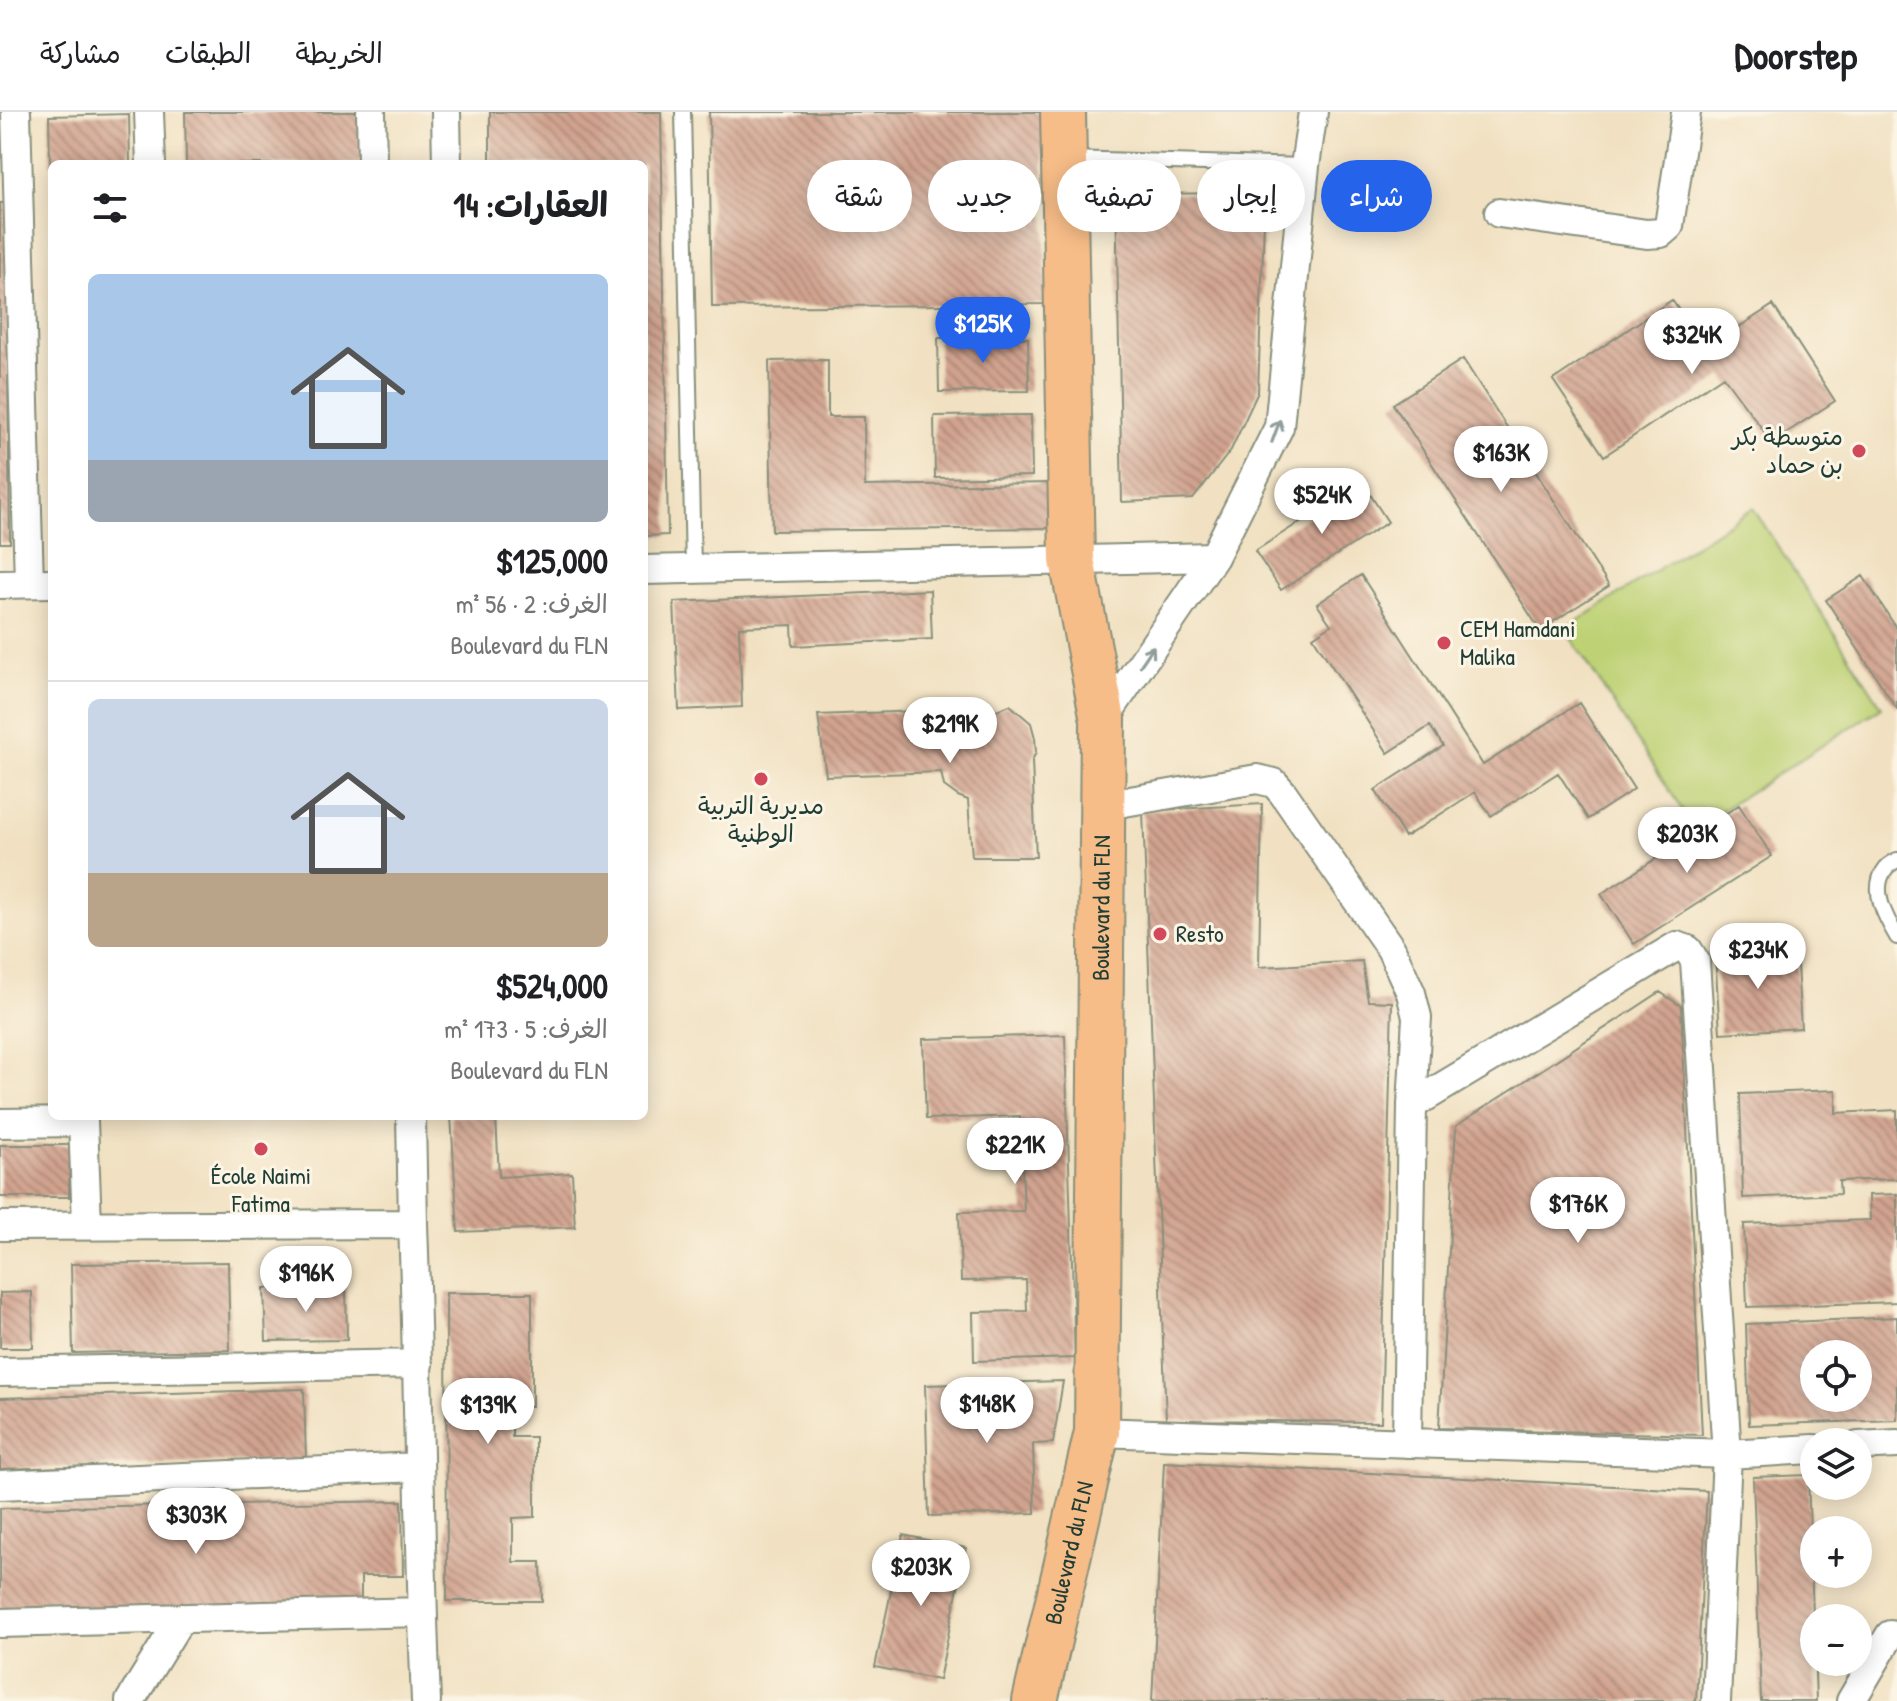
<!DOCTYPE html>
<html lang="ar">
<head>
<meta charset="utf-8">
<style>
  body { margin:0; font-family:"Patrick Hand","Playpen Sans Arabic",sans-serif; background:#f6f6f6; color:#202124; direction:rtl; height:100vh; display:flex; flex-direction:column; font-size:30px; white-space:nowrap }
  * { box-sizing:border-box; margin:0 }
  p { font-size:26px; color:#757577 }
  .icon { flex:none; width:44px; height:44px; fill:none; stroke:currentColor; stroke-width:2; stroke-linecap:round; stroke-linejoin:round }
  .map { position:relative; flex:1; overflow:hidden; direction:ltr }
  .panel { position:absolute; left:48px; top:48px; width:600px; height:960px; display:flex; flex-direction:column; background:#fff; border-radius:12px; box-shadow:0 4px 20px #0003; direction:rtl }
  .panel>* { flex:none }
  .guide { position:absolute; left:672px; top:48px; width:760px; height:72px; direction:rtl; display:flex; gap:16px }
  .fabs { position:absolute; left:1800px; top:1228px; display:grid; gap:16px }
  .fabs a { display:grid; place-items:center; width:72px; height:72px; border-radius:50%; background:#fff; box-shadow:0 4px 20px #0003; font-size:40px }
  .price { position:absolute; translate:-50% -68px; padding:0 18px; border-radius:28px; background:#fff; color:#222; font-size:26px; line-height:52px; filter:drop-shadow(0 2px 4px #0008) }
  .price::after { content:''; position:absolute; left:50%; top:48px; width:24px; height:18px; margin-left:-12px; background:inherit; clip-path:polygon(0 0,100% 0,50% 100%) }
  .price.active { background:#2563eb; color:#fff }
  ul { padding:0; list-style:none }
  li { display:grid; align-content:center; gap:16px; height:424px; padding:0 40px }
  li+li { border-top:2px solid #e0e0e0 }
  li span { display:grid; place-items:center; height:248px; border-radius:12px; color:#555 }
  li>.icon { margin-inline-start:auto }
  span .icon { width:144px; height:144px; fill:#fffc; stroke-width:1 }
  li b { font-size:34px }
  h2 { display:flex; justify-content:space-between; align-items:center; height:96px; padding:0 40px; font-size:34px }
  .tag { padding:0 28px; border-radius:36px; background:#fff; box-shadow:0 4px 20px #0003; font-size:28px; line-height:72px }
  .tag.active { background:#2563eb; color:#fff }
  header { display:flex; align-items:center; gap:48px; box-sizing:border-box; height:112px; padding:0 40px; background:#fff; border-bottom:2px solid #e0e0e0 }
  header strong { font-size:38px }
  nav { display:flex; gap:44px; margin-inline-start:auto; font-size:28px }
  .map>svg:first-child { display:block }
  .park { fill:#bed174; stroke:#6e8754; stroke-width:2 }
  .building { fill:url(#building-back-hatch); fill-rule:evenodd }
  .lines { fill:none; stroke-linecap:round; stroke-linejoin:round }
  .service-casing { stroke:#888f7b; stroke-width:18 }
  .minor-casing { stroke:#888f7b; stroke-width:32 }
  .primary-casing { stroke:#888f7b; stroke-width:48 }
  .service { stroke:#fff; stroke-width:14 }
  .minor { stroke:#fff; stroke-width:28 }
  .primary { stroke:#f7bd88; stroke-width:44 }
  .oneway { stroke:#8f9e9a }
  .poi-dot { fill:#d1495b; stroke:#fcf5e5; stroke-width:3 }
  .labels { text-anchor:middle; stroke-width:6; stroke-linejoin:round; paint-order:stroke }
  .poi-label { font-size:24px; fill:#1f3d34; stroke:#fcf5e5; text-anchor:start }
  .street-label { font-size:24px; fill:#1f3d34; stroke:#fcf5e5 }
</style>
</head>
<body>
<header>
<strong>Doorstep</strong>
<nav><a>الخريطة</a><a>الطبقات</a><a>مشاركة</a></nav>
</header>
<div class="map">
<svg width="1897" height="1589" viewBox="0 0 1897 1589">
  <defs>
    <pattern id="building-back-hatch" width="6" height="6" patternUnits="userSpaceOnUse" patternTransform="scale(2)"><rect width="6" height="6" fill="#d1a38f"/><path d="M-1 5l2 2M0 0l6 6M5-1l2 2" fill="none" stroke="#a98676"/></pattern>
  </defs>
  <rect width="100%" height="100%" fill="#fcf5e5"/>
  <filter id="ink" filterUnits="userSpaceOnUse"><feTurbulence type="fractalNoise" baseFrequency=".0125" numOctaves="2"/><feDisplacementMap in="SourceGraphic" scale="16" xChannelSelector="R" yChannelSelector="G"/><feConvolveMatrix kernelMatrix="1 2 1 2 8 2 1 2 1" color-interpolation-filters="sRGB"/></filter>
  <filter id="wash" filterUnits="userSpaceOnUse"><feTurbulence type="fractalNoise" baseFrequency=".006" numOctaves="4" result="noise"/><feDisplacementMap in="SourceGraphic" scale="32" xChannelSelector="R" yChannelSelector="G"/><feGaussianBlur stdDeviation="1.8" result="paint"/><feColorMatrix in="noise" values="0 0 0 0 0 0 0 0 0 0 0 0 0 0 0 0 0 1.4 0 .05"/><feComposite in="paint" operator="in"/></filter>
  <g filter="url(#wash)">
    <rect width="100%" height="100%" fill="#f1e1c2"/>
    <!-- park -->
    <path class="park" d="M 1753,396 L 1882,595 L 1694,716 L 1565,517 Z"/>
    <g id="blocks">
      <!-- building -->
      <path class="building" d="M 185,0 L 359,0 L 360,52 L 186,52 Z
        M 490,0 L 661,0 L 668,423 L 644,424 L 644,52 L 490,52 Z
        M 709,0 L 1043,0 L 1046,192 L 712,195 Z
        M 129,2 L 130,52 L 50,52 L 49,4 Z
        M 1265,81 L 1258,280 L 1231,338 L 1193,387 L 1122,390 L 1116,82 Z
        M 0,91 L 6,91 L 10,431 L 0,431 Z
        M 1672,188 L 1705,237 L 1773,193 L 1835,289 L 1772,330 L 1723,264 L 1604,344 L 1553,268 Z
        M 938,226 L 1028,226 L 1029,279 L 939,280 Z
        M 1463,247 L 1609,474 L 1540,518 L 1393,292 Z
        M 828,248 L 828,305 L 864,305 L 865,374 L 1050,371 L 1051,416 L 772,419 L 769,249 Z
        M 1031,303 L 1032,364 L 935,366 L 934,304 Z
        M 1362,370 L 1388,410 L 1281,478 L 1255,439 Z
        M 1361,463 L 1483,653 L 1579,591 L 1634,677 L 1588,707 L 1558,661 L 1491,704 L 1475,680 L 1405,725 L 1375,678 L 1443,634 L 1430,614 L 1388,641 L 1313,525 L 1331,513 L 1317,492 Z
        M 1863,464 L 1897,517 L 1897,597 L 1826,488 Z
        M 930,478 L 932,527 L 793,534 L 792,513 L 739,515 L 742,595 L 679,598 L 674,490 Z
        M 1010,593 L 1031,611 L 1035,626 L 1036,640 L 1032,649 L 1036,745 L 972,745 L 968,688 L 958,684 L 944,674 L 941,660 L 826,664 L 818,603 L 968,597 L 978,608 L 994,599 Z
        M 1262,692 L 1259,855 L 1362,849 L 1368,889 L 1392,890 L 1381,1310 L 1166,1308 L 1143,699 Z
        M 1739,693 L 1772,744 L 1634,832 L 1601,782 Z
        M 1796,837 L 1801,916 L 1720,921 L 1715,842 Z
        M 1660,880 L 1681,894 L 1702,1323 L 1439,1316 L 1456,1014 Z
        M 1065,923 L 1075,1246 L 974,1249 L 973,1200 L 1027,1199 L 1026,1168 L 961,1169 L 959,1100 L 1024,1099 L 1020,1004 L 926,1007 L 923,927 Z
        M 1836,978 L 1836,1001 L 1897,998 L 1897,1067 L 1839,1069 L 1840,1082 L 1743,1086 L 1740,982 Z
        M 451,1004 L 496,1004 L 499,1065 L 572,1061 L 575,1115 L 458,1120 Z
        M 0,1033 L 70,1033 L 69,1085 L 0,1085 Z
        M 1897,1082 L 1897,1190 L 1747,1195 L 1744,1112 L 1870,1108 L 1869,1083 Z
        M 228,1150 L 230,1238 L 73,1241 L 71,1152 Z
        M 346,1175 L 347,1228 L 266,1229 L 264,1176 Z
        M 32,1180 L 33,1236 L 0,1236 L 0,1181 Z
        M 446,1181 L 532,1181 L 532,1294 L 512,1294 L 512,1325 L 535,1325 L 535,1405 L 513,1406 L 513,1450 L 541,1450 L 542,1489 L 447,1489 Z
        M 1897,1205 L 1897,1308 L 1749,1313 L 1746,1212 ZM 1814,1242 L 1858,1242 L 1858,1286 L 1814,1286 Z
        M 1063,1269 L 1053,1331 L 1033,1332 L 1035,1401 L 929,1404 L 925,1273 Z
        M 304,1277 L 306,1348 L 0,1357 L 0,1286 Z
        M 1164,1350 L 1707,1379 L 1696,1589 L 1152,1589 Z
        M 1808,1363 L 1816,1589 L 1761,1589 L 1753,1365 Z
        M 402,1389 L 403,1464 L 361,1464 L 361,1496 L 0,1502 L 0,1396 Z
        M 903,1423 L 966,1436 L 939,1568 L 875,1555 Z"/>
    </g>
  </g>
  <g filter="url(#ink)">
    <use href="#blocks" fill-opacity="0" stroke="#888f7b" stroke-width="2"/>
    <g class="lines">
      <defs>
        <path id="service" d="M 683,0 L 693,456
          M 1068,47 L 1305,54
          M 1897,748 C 1893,751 1889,752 1886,756 C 1869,777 1886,806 1897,825"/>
        <path id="minor" d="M 16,0 L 29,471
          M 149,0 L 151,52
          M 371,0 L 372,52
          M 446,0 L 447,52
          M 1499,101 L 1647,122 L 1661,121 L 1669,114 L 1686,0
          M 644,458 L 1214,445
          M 0,472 L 52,471
          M 1103,608 L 1214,445 L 1279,315 L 1305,54 L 1313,0
          M 1101,694 L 1257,667 L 1274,671 L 1283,681 L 1391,837 L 1411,881 L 1417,905 L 1412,993 L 1407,1331
          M 1412,993 L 1677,834 L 1688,838 L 1695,849 L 1727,1342 L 1716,1589
          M 411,1004 L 413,1112
          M 0,1011 L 83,1010 L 87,1112
          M 0,1114 L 413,1112 C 419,1271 419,1430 426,1589
          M 0,1260 L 418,1252
          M 1097,1320 L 1727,1342 L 1814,1337
          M 1858,1334 L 1897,1332
          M 0,1373 L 418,1355
          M 0,1511 L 422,1500
          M 130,1589 L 181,1506
          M 1851,1589 L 1890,1523"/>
        <g id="primary">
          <path id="s1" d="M 1035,1589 L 1097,1320 L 1103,608 L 1072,448 L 1063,0"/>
        </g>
      </defs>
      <!-- service casing -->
      <use href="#service" class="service-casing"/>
      <!-- minor casing -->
      <use href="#minor" class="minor-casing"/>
      <!-- primary casing -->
      <use href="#primary" class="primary-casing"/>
      <!-- service -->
      <use href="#service" class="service"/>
      <!-- minor -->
      <use href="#minor" class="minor"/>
      <!-- primary -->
      <use href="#primary" class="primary"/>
    </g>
    <!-- one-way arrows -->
    <defs><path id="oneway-shaft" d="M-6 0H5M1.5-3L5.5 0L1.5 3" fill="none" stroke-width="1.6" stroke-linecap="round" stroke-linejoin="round" transform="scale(2)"/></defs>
    <g class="oneway">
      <use href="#oneway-shaft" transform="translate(1276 319) rotate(-70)"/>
      <use href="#oneway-shaft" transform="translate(1147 544) rotate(-56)"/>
    </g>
  </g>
  <!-- markers -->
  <g class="poi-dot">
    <circle cx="1859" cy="339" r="8"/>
    <circle cx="1444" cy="531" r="8"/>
    <circle cx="761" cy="667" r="8"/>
    <circle cx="1160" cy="822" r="8"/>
    <circle cx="261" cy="1037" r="8"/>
  </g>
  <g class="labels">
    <!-- poi labels -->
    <g class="poi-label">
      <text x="1843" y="333" text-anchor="end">متوسطة بكر<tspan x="1843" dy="28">بن حماد</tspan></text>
      <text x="1460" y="525">CEM Hamdani<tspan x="1460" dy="28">Malika</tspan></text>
      <text x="761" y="702" text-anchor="middle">مديرية التربية<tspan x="761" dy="28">الوطنية</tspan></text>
      <text x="1176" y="830">Resto</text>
      <text x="261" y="1072" text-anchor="middle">École Naimi<tspan x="261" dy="28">Fatima</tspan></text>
    </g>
    <!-- street labels -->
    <g class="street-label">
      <text dy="8" stroke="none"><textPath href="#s1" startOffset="800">Boulevard du FLN</textPath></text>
      <text dy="8" stroke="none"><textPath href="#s1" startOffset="152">Boulevard du FLN</textPath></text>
    </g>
  </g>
</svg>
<div class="fabs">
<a><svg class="icon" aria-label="locate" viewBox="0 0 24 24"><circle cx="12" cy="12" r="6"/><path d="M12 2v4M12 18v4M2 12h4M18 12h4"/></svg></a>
<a><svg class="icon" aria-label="layers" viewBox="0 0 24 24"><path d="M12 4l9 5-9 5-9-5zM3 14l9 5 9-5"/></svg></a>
<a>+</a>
<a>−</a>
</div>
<b class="price active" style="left:983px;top:253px">$125K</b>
<b class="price" style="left:1692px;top:264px">$324K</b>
<b class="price" style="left:1501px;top:382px">$163K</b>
<b class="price" style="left:1322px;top:424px">$524K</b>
<b class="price" style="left:950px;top:653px">$219K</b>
<b class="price" style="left:1687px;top:763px">$203K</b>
<b class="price" style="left:1758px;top:879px">$234K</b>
<b class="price" style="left:1015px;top:1074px">$221K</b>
<b class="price" style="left:1578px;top:1133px">$176K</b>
<b class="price" style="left:306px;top:1202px">$196K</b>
<b class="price" style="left:987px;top:1333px">$148K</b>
<b class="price" style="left:488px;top:1334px">$139K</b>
<b class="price" style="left:196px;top:1444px">$303K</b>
<b class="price" style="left:921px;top:1496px">$203K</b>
<div class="guide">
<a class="tag active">شراء</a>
<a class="tag">إيجار</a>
<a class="tag">تصفية</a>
<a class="tag">جديد</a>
<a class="tag">شقة</a>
</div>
<section class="panel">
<h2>العقارات: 14<svg class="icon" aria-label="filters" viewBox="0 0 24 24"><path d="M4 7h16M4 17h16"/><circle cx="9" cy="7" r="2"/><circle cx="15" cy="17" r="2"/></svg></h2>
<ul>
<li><span style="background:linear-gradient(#a9c7e8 75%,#9aa5b1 0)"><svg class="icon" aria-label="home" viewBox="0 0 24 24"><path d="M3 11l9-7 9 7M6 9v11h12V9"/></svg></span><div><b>$125,000</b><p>الغرف: 2 · 56 m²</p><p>Boulevard du FLN</p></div></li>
<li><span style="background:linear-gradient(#c9d6e8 70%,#b9a48a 0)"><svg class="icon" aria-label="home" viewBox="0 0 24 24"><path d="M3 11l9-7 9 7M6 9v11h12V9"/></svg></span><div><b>$524,000</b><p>الغرف: 5 · 173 m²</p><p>Boulevard du FLN</p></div></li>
</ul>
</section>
</div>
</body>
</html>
